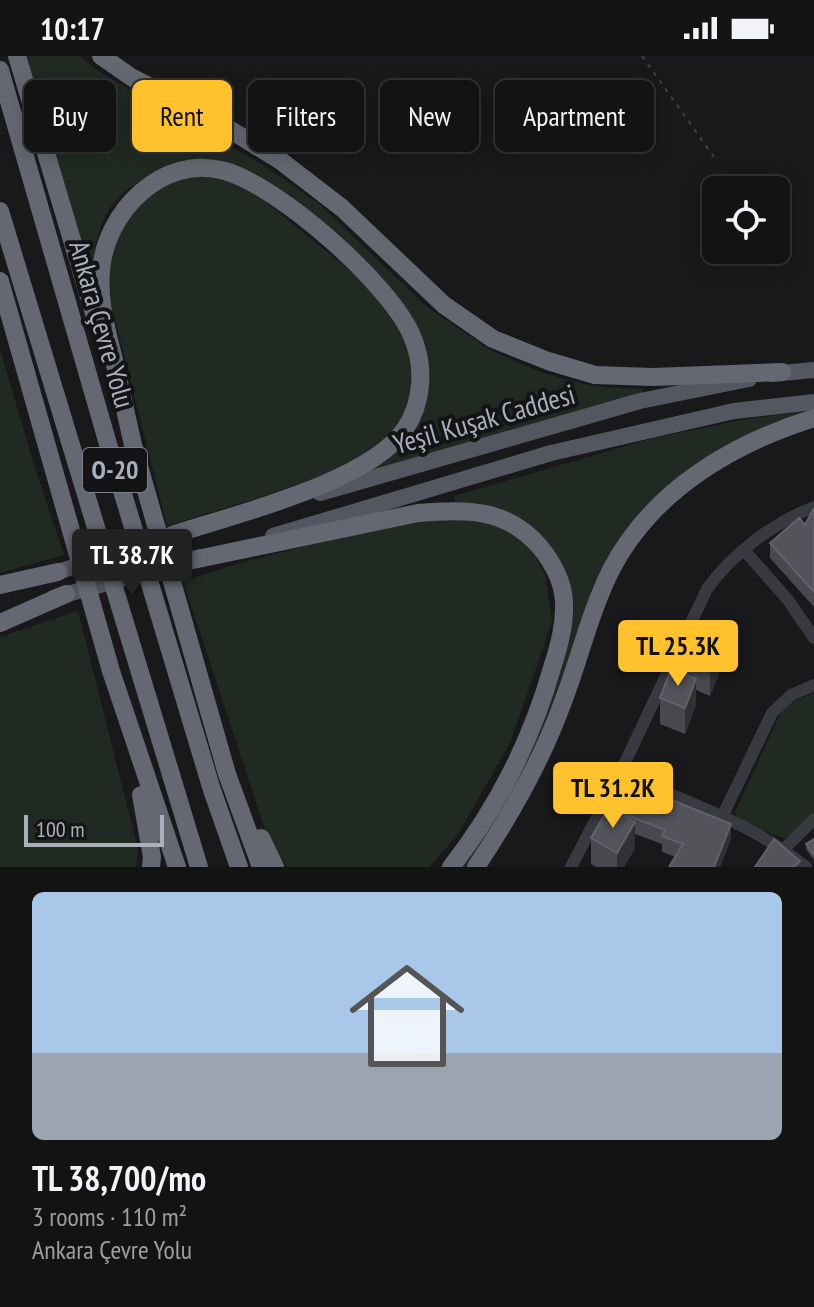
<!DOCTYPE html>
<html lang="en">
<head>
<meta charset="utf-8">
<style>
  body { margin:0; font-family:"PT Sans Narrow",sans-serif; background:#202022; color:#f1f3f6; height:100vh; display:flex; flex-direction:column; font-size:30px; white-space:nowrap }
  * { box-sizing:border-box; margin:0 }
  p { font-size:26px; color:#9d9ea0 }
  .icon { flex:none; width:44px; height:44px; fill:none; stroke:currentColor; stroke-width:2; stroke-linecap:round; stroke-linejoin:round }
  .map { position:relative; height:811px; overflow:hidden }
  .details { display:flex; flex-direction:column; background:#131314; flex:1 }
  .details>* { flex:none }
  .hud { position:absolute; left:24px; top:24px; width:766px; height:72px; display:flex; gap:16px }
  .controls { position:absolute; left:702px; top:120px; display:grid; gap:16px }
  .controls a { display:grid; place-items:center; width:88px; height:88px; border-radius:12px; background:#131314; box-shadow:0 4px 20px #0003,0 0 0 2px #323234; font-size:40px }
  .scale { position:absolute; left:24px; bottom:20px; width:140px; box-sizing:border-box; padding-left:8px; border:4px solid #aaafbc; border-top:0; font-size:22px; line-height:28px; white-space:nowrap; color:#aaafbc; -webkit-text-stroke:6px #141416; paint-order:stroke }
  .price { position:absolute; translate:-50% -68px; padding:0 18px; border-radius:8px; background:#ffc22d; color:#111; font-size:26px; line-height:52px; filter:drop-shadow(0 2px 4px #0008) }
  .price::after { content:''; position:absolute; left:50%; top:48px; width:24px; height:18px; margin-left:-12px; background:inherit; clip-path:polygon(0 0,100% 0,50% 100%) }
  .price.selected { background:#222; color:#fff }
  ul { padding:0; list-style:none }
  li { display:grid; align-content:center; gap:16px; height:424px; padding:0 32px }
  li span { display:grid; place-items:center; height:248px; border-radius:12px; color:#555 }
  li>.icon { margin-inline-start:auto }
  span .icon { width:144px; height:144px; fill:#fffc; stroke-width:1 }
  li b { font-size:34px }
  .tag { padding:0 28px; border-radius:12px; background:#131314; box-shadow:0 4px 20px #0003,0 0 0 2px #323234; font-size:28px; line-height:72px }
  .tag.selected { background:#ffc22d; color:#111 }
  .status { display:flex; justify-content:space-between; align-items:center; height:56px; padding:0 40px; background:#131314; direction:ltr }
  .status svg { height:22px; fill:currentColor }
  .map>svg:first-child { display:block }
  .green { fill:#202a22 }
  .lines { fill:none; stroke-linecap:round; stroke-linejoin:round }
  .path { stroke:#3f4148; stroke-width:2; stroke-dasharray:4 6; stroke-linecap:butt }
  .minor { stroke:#393a41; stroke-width:12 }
  .major { stroke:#555760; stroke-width:16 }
  .highway { stroke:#656872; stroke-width:18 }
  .wall { fill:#47494e }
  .shaded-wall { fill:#303135 }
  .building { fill:#52545a; stroke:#606269; stroke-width:2 }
  .labels { text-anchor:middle; stroke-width:8; stroke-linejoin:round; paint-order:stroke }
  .shield { fill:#141416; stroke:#7d808a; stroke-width:2 }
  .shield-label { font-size:26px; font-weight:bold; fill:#aaafbc }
  .street-label { font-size:28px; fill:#aaafbc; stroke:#141416 }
</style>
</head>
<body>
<div class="status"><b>10:17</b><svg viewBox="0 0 49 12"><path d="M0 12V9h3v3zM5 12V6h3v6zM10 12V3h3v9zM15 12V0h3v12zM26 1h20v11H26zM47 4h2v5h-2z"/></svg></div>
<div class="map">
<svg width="814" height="811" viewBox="0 0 814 811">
  <rect width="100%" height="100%" fill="#19191b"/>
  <!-- green -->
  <path class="green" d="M 23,0 L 80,0 L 97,14 L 132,35 L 262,108 L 318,147 L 427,251 L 492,295 L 543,317 L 572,325 L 592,330 L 643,333 L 643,343 L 375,419 L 373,410 L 381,407 L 403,388 L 422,287 L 285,138 C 268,125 247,109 224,107 C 211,106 195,111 181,113 C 118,122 95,158 92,220 Z
    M 207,118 L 234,125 L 261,142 L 361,224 L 407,279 L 412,325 L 407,349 L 396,372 L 378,392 L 348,409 L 293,431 L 167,470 L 108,236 L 108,209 L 121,165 L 158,131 L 180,122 Z
    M 0,293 L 34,409 L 64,499 L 0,517 Z
    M 807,355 L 808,362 L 781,369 L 627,478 L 532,714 L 473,811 L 459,811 L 491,765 L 569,545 L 528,470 L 456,450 L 454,440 L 654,382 L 747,363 Z
    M 463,457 L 514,475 L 531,493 L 545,518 L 552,566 L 510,687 L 457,780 L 429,811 L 287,811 L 266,776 L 183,525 L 237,508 L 424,459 Z
    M 78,555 L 138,793 L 136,811 L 0,811 L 0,581 Z
    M 814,637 L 814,756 L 790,781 L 781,782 L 738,763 L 735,756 L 782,654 L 788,647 Z"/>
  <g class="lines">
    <!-- path -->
    <path class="path" d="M 642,0 L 714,101"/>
    <!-- minor -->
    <path class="minor" d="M 744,494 L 788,544 L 814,582
      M 619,717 C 682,744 753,767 806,811
      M 722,761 L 772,657 L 791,639 L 814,629
      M 784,793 L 814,763
      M 571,811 L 621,715 L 707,533 C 733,497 773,467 814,451"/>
    <!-- major -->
    <path class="major" d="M 772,318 L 814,314
      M 320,437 L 640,345 L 749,323
      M 273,480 L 551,397 L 734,355 L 814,346
      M 48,519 L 170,480
      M 53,542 L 201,501"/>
    <!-- highway -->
    <path class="highway" d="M 17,0 L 95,261
      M 101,0 L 131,21 L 216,65 L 281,105 L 342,152 L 444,249 L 493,283 L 548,305 L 595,319 L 653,321 L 782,316
      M 0,14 L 108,388 L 212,734 L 239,811
      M 0,155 L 199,811
      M 0,225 L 111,615 L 177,811
      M 133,389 L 227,718 L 261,811
      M 135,398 C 128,367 121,335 114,304 C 107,275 98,245 101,215 C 105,156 163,97 225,115 C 279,130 391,229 412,280 C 425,310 423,346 405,373 C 370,426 233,459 172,479
      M 188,505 L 418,457 C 466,453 507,452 540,491 C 553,507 563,526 564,546 C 565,569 559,590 552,612 C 532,683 497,753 451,811
      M 0,529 L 58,516
      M 0,567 L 66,538
      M 141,739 L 152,801 L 151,811
      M 261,782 L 275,811
      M 476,811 C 510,760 540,708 561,651 C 579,606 589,558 611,514 C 652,435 731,388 814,362"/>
  </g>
  <!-- wall -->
  <path class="wall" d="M 814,452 L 814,551 L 770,502 L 770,487 L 805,469 Z
    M 677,600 L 719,618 L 710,640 L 696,634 L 696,649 L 685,678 L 660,668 L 660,642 L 677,616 Z
    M 624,758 L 731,783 L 720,811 L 669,811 L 676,801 L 662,796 L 662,788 L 635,778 L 635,792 L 624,811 L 596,811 L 591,808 L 591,782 L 624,759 Z
    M 814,783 L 814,804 L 806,793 L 806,788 Z"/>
  <!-- shaded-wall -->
  <path class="shaded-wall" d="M 719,592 L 719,618 L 710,640 L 710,614 Z
    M 696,623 L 696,649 L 685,678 L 685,652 Z
    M 635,766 L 635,792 L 624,811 L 617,811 L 617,797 Z
    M 731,768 L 731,783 L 720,811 L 714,811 Z"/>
  <!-- building -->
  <path class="building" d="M 814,452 L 814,536 L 770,487 L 799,462 L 805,469 Z
    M 686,578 L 719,592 L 710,614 L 677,600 Z
    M 671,613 L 696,623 L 685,652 L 660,642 Z
    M 635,729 L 731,768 L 714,811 L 669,811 L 683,788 L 662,780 L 665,774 L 624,758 Z
    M 609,751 L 635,766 L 617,797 L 591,782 Z
    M 774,783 L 800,805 L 794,811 L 755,811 Z
    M 814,783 L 814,799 L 806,788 Z"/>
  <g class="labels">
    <!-- shield labels -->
    <rect class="shield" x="83" y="392" width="64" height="44" rx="6"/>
    <g class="shield-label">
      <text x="115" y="423">O-20</text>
    </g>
    <!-- street labels -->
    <g class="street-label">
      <text transform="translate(102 268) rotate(74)" y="10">Ankara Çevre Yolu</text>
      <text transform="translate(484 363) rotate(-16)" y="10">Yeşil Kuşak Caddesi</text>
    </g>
  </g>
</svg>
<div class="controls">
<a><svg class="icon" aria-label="locate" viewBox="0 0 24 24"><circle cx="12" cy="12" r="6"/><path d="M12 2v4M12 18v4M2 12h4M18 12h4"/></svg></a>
</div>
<div class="scale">100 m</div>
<b class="price selected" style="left:132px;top:541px">TL 38.7K</b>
<b class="price" style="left:678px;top:632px">TL 25.3K</b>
<b class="price" style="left:613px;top:774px">TL 31.2K</b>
<div class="hud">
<a class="tag">Buy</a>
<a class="tag selected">Rent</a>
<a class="tag">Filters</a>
<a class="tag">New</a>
<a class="tag">Apartment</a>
</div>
</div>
<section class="details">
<ul>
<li><span style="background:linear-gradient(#a9c7e8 65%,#9aa5b1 0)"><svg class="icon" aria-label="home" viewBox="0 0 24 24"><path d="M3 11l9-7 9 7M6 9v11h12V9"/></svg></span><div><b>TL 38,700/mo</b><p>3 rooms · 110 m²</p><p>Ankara Çevre Yolu</p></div></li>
</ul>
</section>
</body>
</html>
